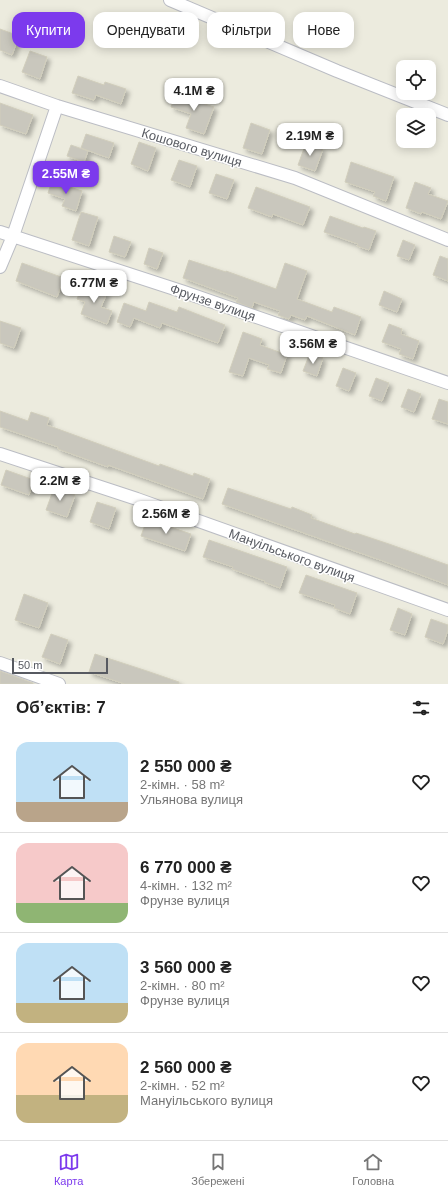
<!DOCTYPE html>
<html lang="uk">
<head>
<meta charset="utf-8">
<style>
  body { margin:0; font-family:Helvetica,sans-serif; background:#f6f6f6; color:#222; height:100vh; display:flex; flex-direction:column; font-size:15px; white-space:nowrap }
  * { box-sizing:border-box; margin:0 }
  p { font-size:13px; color:#767676 }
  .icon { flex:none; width:22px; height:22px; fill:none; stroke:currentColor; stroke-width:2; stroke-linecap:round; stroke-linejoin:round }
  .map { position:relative; height:684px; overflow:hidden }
  .drawer { display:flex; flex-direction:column; background:#fff; flex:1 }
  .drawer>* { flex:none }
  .guide { position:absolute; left:12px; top:12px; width:424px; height:36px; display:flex; gap:8px }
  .fabs { position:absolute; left:396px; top:60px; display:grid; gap:8px }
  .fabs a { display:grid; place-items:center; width:40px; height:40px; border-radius:8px; background:#fff; box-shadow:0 2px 10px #0003; font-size:20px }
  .scale { position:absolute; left:12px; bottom:10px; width:96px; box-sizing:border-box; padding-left:4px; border:2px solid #575a61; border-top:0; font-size:11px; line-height:14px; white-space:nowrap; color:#575a61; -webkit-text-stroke:3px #fff; paint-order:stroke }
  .price { position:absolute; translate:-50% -34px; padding:0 9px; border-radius:8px; background:#fff; color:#222; font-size:13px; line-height:26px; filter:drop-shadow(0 1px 2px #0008) }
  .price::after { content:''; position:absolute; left:50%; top:24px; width:12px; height:9px; margin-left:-6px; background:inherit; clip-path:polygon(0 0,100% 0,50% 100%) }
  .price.active { background:#7c3aed; color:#fff }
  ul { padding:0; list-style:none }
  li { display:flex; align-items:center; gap:12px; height:100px; padding:0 16px }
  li+li { border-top:1px solid #e0e0e0 }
  li span { display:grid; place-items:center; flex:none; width:112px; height:80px; border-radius:12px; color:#555 }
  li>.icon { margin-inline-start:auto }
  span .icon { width:48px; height:48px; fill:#fffc; stroke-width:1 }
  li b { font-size:17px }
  h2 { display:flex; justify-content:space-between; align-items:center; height:48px; padding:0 16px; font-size:17px }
  .pill { padding:0 14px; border-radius:12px; background:#fff; box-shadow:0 2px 10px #0003; font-size:14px; line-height:36px }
  .pill.active { background:#7c3aed; color:#fff }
  .tabs { display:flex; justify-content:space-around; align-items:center; height:56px; border-top:1px solid #e0e0e0; background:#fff; font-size:11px; color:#767676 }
  .tabs a { display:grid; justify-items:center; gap:2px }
  .tabs .active { color:#7c3aed }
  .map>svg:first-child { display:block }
  .building { fill:#c9c7bd; stroke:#d1cebc; filter:url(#shadow) }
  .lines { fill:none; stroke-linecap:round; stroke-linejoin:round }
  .minor-casing { stroke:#bbbdc4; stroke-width:14 }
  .minor { stroke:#fff; stroke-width:12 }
  .labels { text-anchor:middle; stroke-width:3; stroke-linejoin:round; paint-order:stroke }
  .street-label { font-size:13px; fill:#575a61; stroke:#fff }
</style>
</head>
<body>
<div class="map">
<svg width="448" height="684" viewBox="0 0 448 684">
  <defs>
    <filter id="shadow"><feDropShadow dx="3.5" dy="3.5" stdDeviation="2" flood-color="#0004"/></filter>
  </defs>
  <rect width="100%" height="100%" fill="#ecebde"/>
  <!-- building -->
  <path class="building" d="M 0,29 L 19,36 L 12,55 L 0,50 Z
    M 30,51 L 47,57 L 40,79 L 22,72 Z
    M 78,76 L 104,85 L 105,82 L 126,89 L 121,104 L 96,95 L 94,100 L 72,93 Z
    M 177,91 L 190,96 L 189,99 L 214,107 L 204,134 L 186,128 L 191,114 L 171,107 Z
    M 0,103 L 33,115 L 26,134 L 0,125 Z
    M 251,123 L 270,130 L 262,154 L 243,148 Z
    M 86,134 L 114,143 L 109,158 L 81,148 Z
    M 139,142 L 156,148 L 148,171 L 131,164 Z
    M 306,143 L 323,149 L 315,171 L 298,165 Z
    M 71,145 L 88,151 L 84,162 L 67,156 Z
    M 179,160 L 197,166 L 190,187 L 171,180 Z
    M 351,162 L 394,177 L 386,201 L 373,196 L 375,192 L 345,182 Z
    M 216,174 L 234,180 L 227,199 L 209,193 Z
    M 52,181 L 82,191 L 76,211 L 62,206 L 65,199 L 48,193 Z
    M 415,182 L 431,188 L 428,194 L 448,201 L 441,219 L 422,212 L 421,214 L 406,208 Z
    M 256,187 L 310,207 L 303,225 L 273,214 L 272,217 L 248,208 Z
    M 81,212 L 98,217 L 89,246 L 72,240 Z
    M 330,216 L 363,228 L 364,227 L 376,231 L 369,250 L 357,246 L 358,244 L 324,232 Z
    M 114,236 L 131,242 L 125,257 L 109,252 Z
    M 403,240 L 415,245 L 409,260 L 397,256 Z
    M 149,248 L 163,253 L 157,269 L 144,264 Z
    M 440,256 L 448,259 L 448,281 L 433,275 Z
    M 189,260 L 226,272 L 226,271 L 276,289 L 285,263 L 307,271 L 297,299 L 332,312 L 334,307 L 361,317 L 355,335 L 307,316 L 305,320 L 291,315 L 289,319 L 278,315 L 280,311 L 254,302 L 252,308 L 236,302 L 238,298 L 183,278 Z
    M 22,263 L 64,278 L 57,297 L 16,281 Z
    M 83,284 L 107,293 L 101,307 L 112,311 L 107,324 L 81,314 L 85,302 L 77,299 Z
    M 384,291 L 402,299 L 397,312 L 379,305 Z
    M 149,302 L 177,312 L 179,307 L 225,325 L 218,343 L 162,323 L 160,328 L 134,318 L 130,327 L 117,322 L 124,303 L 146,311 Z
    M 0,321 L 21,328 L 14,348 L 0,343 Z
    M 389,324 L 402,329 L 401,334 L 419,341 L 413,359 L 399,354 L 401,349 L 382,342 Z
    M 243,332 L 262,339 L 260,345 L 287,355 L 281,373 L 267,369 L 269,365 L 249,358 L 243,376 L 229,372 Z
    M 310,353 L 323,358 L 317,376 L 303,371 Z
    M 343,368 L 356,373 L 349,391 L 336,386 Z
    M 376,378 L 389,383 L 382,401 L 369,396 Z
    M 408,389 L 421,394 L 414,412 L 401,407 Z
    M 439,399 L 448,402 L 448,424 L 432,419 Z
    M 0,411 L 28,421 L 31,412 L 49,418 L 47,425 L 159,466 L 160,464 L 193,476 L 194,473 L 210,479 L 203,499 L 108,465 L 108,467 L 58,449 L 58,447 L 0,427 Z
    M 6,470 L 34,480 L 29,495 L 1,485 Z
    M 54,488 L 75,495 L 67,517 L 46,510 Z
    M 228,488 L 291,509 L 292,507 L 312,515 L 311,518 L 355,534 L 356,533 L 389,544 L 448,565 L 448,585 L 383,561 L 222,504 Z
    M 97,502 L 116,508 L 109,529 L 90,522 Z
    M 147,519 L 191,534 L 185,551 L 141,536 Z
    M 209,540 L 287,567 L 280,588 L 264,582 L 265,581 L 232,569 L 233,567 L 203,557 Z
    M 306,575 L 357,593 L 350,614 L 334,608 L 335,605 L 299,593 Z
    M 24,594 L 48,603 L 39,628 L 15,620 Z
    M 398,608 L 412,614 L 405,635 L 390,630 Z
    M 431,619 L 448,625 L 448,630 L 443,644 L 425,637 Z
    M 51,634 L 68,640 L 60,664 L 42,657 Z
    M 95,654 L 147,671 L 179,682 L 179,684 L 125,684 L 89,672 Z
    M 0,671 L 33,683 L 33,684 L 0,684 Z"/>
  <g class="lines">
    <defs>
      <path id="minor" d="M 170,0 L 337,71 L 448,115
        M 0,86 L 57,106 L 295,178 L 448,240
        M 0,232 L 184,292 L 448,383
        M 0,267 L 13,236 L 57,106
        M 0,454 L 137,499 L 448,610
        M 0,663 L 59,684"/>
    </defs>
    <!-- minor casing -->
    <use href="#minor" class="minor-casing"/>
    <!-- minor -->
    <use href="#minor" class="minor"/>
  </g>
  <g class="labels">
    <!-- street labels -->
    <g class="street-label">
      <text transform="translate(192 147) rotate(17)" y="5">Кошового вулиця</text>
      <text transform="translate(213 302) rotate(19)" y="5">Фрунзе вулиця</text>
      <text transform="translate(292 555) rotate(20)" y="5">Мануільського вулиця</text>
    </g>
  </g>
</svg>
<div class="fabs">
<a><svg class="icon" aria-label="locate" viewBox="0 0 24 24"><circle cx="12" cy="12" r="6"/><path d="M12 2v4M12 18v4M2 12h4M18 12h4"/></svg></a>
<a><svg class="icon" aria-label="layers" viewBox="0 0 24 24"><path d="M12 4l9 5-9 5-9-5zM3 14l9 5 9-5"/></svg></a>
</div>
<div class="scale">50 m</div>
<b class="price" style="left:194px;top:112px">4.1M ₴</b>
<b class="price" style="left:310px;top:157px">2.19M ₴</b>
<b class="price active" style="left:66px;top:195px">2.55M ₴</b>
<b class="price" style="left:94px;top:304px">6.77M ₴</b>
<b class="price" style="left:313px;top:365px">3.56M ₴</b>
<b class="price" style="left:60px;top:502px">2.2M ₴</b>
<b class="price" style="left:166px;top:535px">2.56M ₴</b>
<div class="guide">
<a class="pill active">Купити</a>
<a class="pill">Орендувати</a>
<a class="pill">Фільтри</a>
<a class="pill">Нове</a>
</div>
</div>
<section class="drawer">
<h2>Об’єктів: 7<svg class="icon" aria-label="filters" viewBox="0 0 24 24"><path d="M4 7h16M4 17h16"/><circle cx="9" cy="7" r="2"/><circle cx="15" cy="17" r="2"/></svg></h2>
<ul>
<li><span style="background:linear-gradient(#bfe0f5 75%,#b9a48a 0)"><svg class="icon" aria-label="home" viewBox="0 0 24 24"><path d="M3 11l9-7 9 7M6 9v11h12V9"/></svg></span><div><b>2 550 000 ₴</b><p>2-кімн. · 58 m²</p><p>Ульянова вулиця</p></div><svg class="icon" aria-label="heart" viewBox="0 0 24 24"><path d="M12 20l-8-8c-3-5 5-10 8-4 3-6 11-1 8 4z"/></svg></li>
<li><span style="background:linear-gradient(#f6c9c9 75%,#8fb573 0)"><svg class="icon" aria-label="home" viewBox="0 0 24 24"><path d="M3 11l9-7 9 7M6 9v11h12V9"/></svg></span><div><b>6 770 000 ₴</b><p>4-кімн. · 132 m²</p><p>Фрунзе вулиця</p></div><svg class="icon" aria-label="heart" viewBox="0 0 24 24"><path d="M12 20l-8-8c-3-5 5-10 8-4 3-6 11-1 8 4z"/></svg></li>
<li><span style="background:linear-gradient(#bfe0f5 75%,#c2b280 0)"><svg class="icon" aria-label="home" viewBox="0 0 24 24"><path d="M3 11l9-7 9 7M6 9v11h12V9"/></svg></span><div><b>3 560 000 ₴</b><p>2-кімн. · 80 m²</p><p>Фрунзе вулиця</p></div><svg class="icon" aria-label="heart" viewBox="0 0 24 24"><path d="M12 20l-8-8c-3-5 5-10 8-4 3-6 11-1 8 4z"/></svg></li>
<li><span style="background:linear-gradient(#ffd9b3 65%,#c2b280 0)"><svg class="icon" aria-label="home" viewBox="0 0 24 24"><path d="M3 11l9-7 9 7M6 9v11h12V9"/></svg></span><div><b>2 560 000 ₴</b><p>2-кімн. · 52 m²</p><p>Мануільського вулиця</p></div><svg class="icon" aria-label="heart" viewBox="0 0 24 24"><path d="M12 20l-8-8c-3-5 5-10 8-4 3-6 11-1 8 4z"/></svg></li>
</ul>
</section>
<nav class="tabs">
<a class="active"><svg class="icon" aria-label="map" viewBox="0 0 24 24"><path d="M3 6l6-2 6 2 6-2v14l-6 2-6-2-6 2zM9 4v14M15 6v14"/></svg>Карта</a>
<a><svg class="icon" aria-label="saved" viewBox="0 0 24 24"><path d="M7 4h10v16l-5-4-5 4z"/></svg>Збережені</a>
<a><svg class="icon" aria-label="home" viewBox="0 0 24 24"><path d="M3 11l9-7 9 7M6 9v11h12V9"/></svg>Головна</a>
</nav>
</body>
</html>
